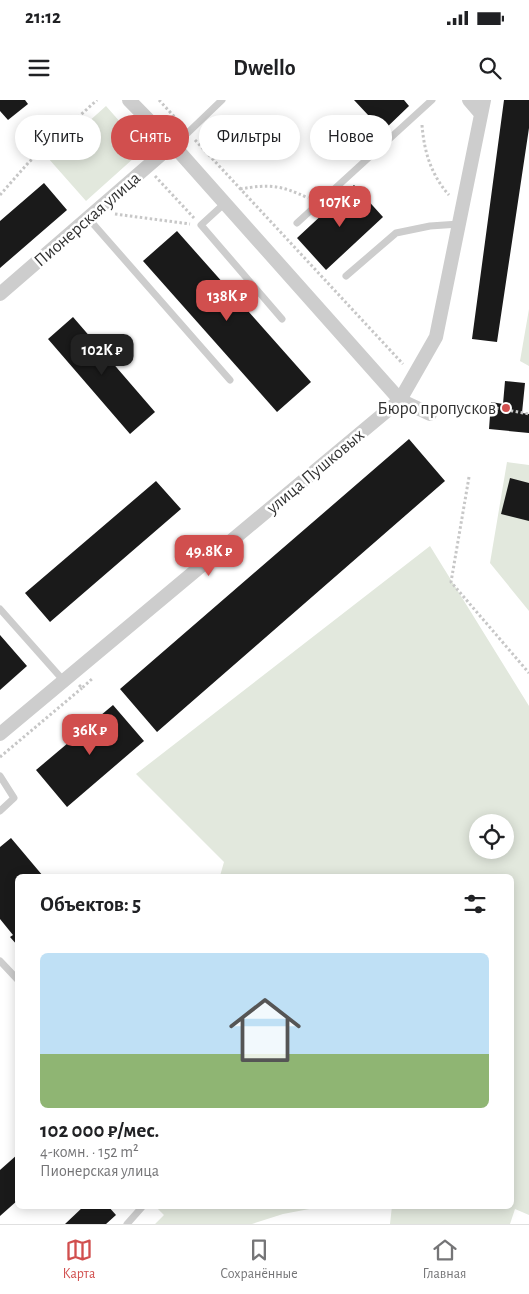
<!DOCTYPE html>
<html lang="ru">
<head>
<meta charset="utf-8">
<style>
  body { margin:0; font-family:"Alegreya Sans",sans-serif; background:#f6f6f6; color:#202124; height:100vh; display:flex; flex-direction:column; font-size:19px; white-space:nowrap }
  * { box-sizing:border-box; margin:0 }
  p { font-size:16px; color:#757577 }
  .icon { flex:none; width:28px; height:28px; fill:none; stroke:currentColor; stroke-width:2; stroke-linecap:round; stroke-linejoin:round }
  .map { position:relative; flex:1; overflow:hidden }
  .side { position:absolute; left:15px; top:774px; width:499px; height:335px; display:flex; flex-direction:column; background:#fff; border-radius:8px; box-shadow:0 2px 12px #0003 }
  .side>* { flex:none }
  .top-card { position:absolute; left:15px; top:15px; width:500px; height:45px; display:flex; gap:10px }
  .controls { position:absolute; left:469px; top:714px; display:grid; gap:10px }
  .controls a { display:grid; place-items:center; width:45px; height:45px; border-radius:50%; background:#fff; box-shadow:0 2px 12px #0003; font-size:25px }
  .price { position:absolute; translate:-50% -42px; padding:0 11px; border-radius:10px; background:#d14f4e; color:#fff; font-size:16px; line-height:32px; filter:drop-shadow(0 1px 2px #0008) }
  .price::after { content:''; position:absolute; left:50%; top:30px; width:15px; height:11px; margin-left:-8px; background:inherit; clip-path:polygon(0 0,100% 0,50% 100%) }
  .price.current { background:#222; color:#fff }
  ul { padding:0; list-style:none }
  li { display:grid; align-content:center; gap:10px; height:265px; padding:0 25px }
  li+li { border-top:1px solid #e0e0e0 }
  li span { display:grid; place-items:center; height:155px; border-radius:8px; color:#555 }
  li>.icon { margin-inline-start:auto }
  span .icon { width:90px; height:90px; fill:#fffc; stroke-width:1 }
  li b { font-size:21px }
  h2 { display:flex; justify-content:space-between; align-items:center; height:60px; padding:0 25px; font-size:21px }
  .pill { padding:0 18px; border-radius:22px; background:#fff; box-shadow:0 2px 12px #0003; font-size:18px; line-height:45px }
  .pill.current { background:#d14f4e; color:#fff }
  .status { display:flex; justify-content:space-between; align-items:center; height:35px; padding:0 25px; background:#fff; direction:ltr }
  .status svg { height:14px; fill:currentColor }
  header { display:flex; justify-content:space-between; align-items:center; height:65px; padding:0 25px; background:#fff; font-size:22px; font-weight:700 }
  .menu { display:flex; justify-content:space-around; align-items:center; height:70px; border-top:1px solid #e0e0e0; background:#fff; font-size:14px; color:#757577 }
  .menu a { display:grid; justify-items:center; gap:2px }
  .menu .current { color:#d14f4e }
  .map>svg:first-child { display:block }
  .green { fill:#e2e8dd; fill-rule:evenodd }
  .building { fill:#1a1a1a }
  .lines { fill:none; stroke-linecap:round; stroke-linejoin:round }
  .path { stroke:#c7c7c7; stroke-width:3; stroke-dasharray:2.5 2.5; stroke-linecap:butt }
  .lane { stroke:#cdcdcd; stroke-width:7 }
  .street { stroke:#cdcdcd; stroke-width:14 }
  .poi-dot { fill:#d14f4e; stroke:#fff; stroke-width:2 }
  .labels { text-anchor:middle; stroke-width:5; stroke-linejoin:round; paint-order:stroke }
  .street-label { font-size:18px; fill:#333; stroke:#fff }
  .poi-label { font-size:18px; fill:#333; stroke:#fff; text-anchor:end }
</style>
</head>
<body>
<div class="status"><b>21:12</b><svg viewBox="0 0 49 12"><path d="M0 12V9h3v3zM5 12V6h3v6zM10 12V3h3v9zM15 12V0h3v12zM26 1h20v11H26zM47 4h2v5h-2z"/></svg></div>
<header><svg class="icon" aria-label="menu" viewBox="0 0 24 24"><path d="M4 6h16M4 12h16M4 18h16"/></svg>Dwello<svg class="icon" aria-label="search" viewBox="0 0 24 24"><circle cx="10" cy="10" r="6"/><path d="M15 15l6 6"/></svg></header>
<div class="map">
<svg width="529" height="1124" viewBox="0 0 529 1124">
  <rect width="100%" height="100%" fill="#fff"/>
  <!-- green -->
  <path class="green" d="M 106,6 L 144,49 L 86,101 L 48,58 Z
    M 529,209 L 529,266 L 520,261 Z
    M 507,362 L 529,365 L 529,511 L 490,463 Z
    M 430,446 L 529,606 L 529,1115 L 515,1109 L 510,1124 L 390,1124 L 392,1106 L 511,1106 L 511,776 L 220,776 L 224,762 L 136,674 ZM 478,722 L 505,722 L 505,750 L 478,750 Z
    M 155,1106 L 325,1106 L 283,1114 L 252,1124 L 155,1124 L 164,1115 Z"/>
  <!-- building -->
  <path class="building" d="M 0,0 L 25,0 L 28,4 L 8,20 L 0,11 Z
    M 354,0 L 404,0 L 409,6 L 383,31 Z
    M 504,0 L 529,0 L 529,28 L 497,242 L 472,239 Z
    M 44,83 L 67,110 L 0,168 L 0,121 Z
    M 354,85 L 383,117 L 326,170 L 297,138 Z
    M 177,131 L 311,282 L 277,312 L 143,161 Z
    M 73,217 L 155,312 L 130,334 L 48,239 Z
    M 505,281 L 525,283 L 522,313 L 529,314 L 529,333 L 489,329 L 491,302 L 503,304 Z
    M 409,339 L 445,381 L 157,632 L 120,589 Z
    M 510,378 L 529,383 L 529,421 L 501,414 Z
    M 156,381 L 181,409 L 50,522 L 25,493 Z
    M 0,535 L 27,566 L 0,590 Z
    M 113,605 L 144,641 L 67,707 L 36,670 Z
    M 11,738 L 43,776 L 18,776 L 18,846 L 10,837 L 13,835 L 0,819 L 0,747 Z
    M 18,1054 L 18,1100 L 0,1116 L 0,1070 Z
    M 84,1106 L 108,1106 L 116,1115 L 106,1124 L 65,1124 Z"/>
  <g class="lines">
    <!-- path -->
    <path class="path" d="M 159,0 L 181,24
      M 422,25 C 424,51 431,75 449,95
      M 195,40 L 403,264
      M 155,76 L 194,118
      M 240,89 C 269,84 281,85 308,98
      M 0,95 L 29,62 L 97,0
      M 115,114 L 190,124
      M 496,308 L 529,314
      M 469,377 L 451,482 L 529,573
      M 79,585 L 82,588 L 93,578
      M 0,657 L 82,588"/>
    <!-- lane -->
    <path class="lane" d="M 174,46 L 222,0
      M 225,103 L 201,125 L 282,219
      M 88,118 L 230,280
      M 297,123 L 432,0
      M 346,176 L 396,133 L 430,126 L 459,124
      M 0,509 L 63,580
      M 0,676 L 14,698 L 0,711
      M 0,861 L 18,880
      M 127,1124 L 143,1106"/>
    <!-- street -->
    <path class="street" d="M 129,0 L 174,46 L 400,300 L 430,314
      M 469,0 L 481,14
      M 0,194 L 164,52 L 174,46
      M 0,634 L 400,300 L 436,237 L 484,0"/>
  </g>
  <!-- markers -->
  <circle class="poi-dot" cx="506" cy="308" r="5"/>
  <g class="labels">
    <!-- street labels -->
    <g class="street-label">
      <text transform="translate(87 119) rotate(-41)" y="6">Пионерская улица</text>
      <text transform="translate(315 371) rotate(-40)" y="6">улица Пушковых</text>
    </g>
    <!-- poi labels -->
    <g class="poi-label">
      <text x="496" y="314">Бюро пропусков</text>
    </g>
  </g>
</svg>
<div class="controls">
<a><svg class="icon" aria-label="locate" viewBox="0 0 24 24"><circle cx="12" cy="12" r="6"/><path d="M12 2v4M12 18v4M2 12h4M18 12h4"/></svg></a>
</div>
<b class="price" style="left:340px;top:128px">107K ₽</b>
<b class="price" style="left:227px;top:222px">138K ₽</b>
<b class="price current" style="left:102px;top:276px">102K ₽</b>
<b class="price" style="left:209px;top:477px">49.8K ₽</b>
<b class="price" style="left:90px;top:656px">36K ₽</b>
<div class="top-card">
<a class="pill">Купить</a>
<a class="pill current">Снять</a>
<a class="pill">Фильтры</a>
<a class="pill">Новое</a>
</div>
<section class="side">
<h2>Объектов: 5<svg class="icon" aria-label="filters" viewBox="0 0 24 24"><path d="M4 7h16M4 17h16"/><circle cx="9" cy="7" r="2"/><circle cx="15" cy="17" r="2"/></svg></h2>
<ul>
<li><span style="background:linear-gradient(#bfe0f5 65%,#8fb573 0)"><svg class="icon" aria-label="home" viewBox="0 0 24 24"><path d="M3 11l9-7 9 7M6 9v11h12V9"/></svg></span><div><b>102 000 ₽/мес.</b><p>4-комн. · 152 m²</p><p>Пионерская улица</p></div></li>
</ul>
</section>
</div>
<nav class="menu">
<a class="current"><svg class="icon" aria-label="map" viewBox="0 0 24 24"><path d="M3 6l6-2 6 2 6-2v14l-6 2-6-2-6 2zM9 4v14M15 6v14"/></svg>Карта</a>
<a><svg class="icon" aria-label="saved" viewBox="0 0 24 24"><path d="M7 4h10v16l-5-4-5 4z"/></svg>Сохранённые</a>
<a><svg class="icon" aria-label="home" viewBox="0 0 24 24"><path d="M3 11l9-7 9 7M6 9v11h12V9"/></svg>Главная</a>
</nav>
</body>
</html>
